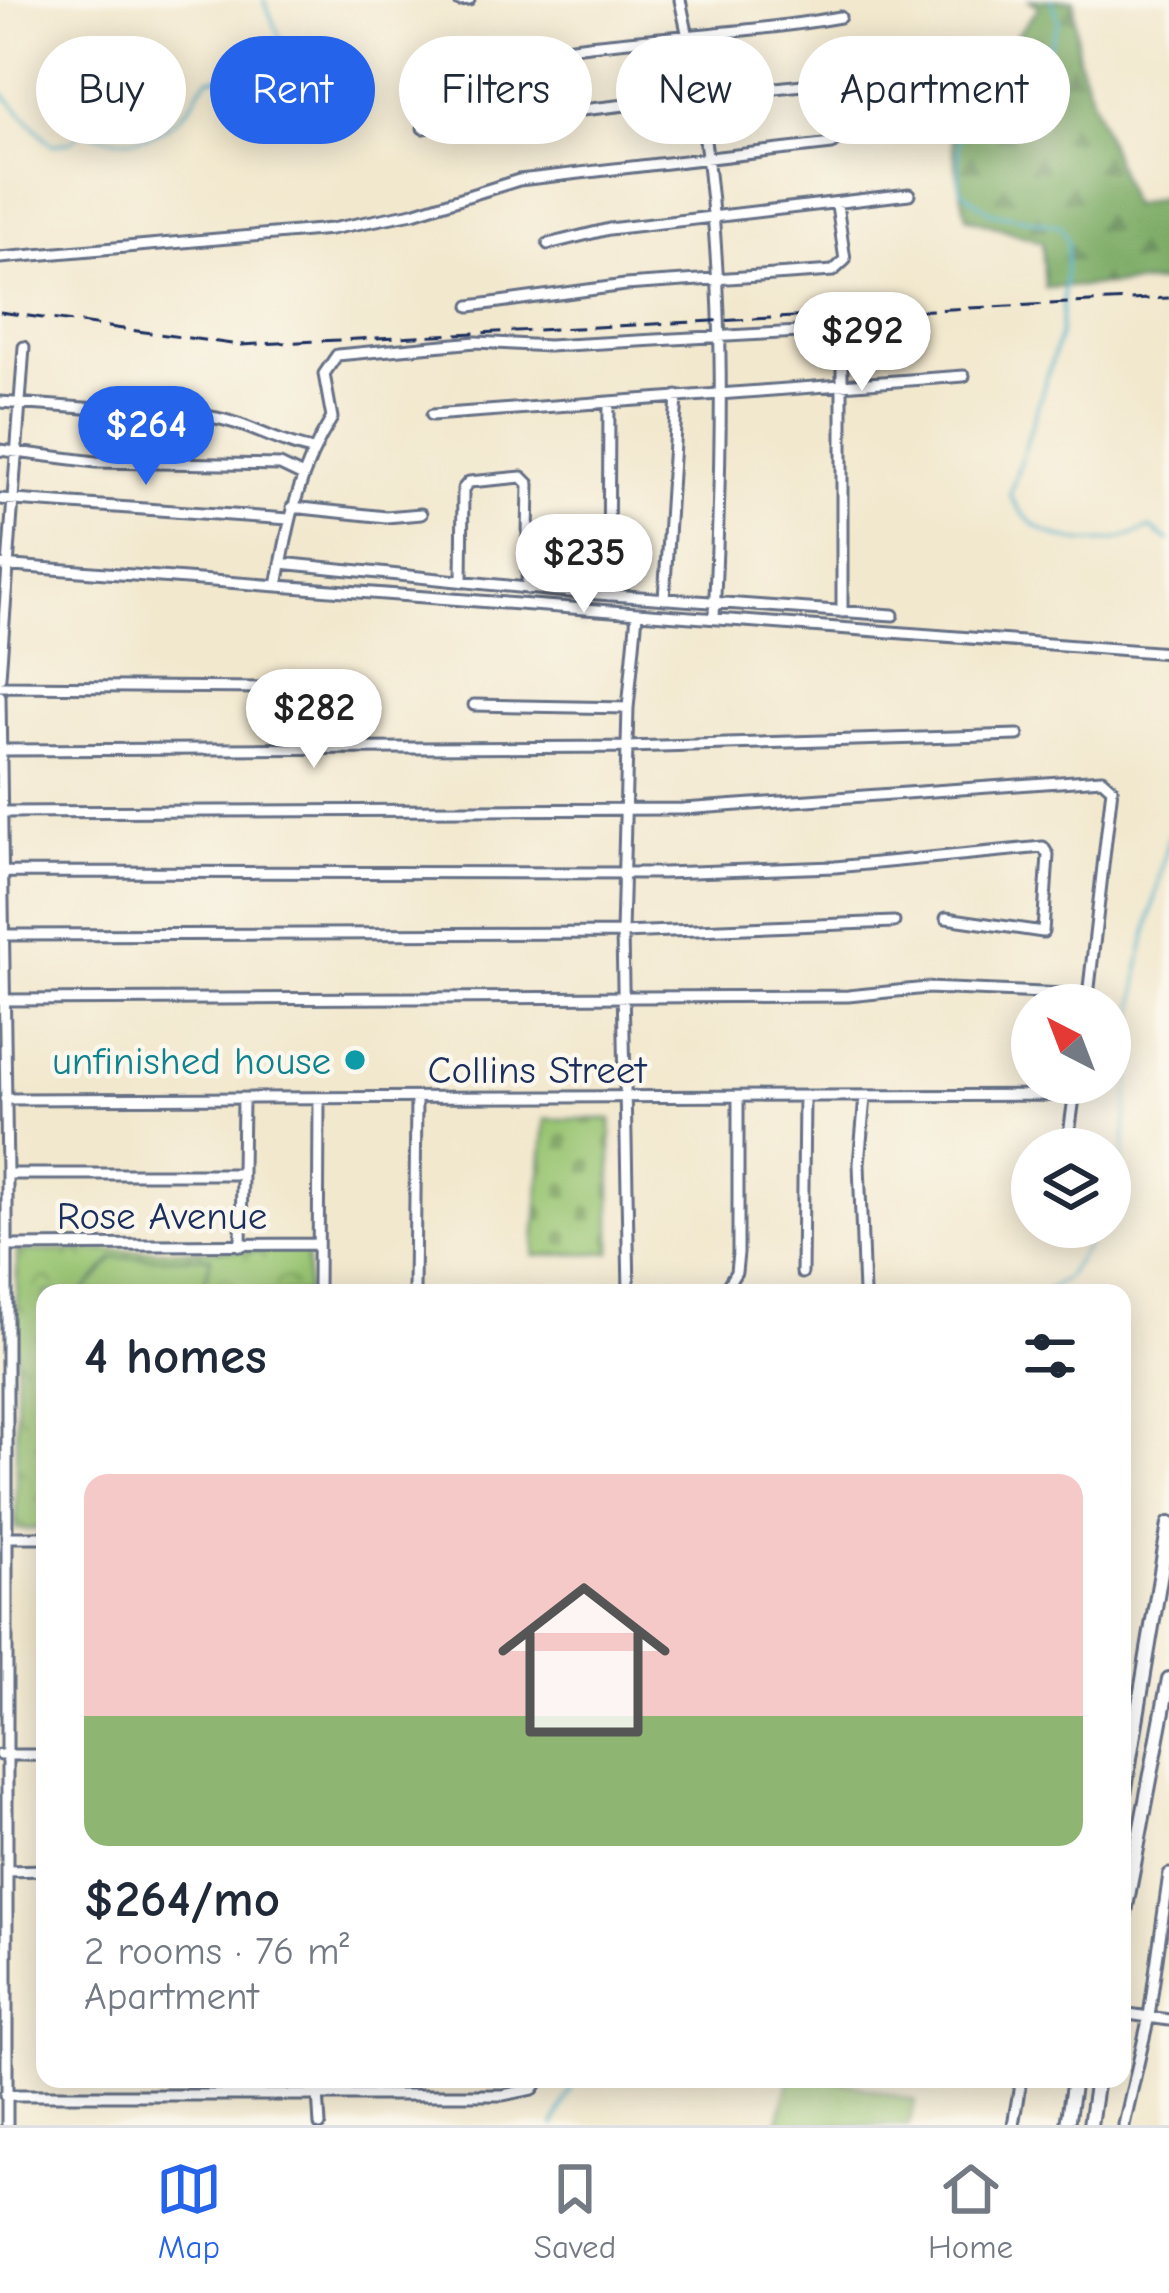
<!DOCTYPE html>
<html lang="en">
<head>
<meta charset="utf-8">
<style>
  body { margin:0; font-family:"Comic Neue",sans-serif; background:#f6f6f7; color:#1f2937; height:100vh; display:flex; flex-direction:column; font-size:45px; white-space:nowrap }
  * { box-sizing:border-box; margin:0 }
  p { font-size:39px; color:#747a83 }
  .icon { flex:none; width:66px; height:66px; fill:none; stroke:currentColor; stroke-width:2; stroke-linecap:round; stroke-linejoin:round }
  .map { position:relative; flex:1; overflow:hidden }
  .side { position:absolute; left:36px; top:1284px; width:1095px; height:804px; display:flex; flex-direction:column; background:#fff; border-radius:24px; box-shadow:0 6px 30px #0003 }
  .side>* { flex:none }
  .banner { position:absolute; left:36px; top:36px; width:1098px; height:108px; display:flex; gap:24px }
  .needle { width:78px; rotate:318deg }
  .tools { position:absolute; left:1011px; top:984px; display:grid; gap:24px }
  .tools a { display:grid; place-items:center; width:120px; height:120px; border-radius:50%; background:#fff; box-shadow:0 6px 30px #0003; font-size:60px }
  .price { position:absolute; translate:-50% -102px; padding:0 27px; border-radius:42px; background:#fff; color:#222; font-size:39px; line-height:78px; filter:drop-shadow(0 3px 6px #0008) }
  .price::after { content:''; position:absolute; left:50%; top:72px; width:36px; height:27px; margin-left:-18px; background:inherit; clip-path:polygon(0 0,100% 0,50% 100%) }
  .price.current { background:#2563eb; color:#fff }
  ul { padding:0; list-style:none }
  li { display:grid; align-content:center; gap:24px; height:636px; padding:0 48px }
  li+li { border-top:3px solid #e0e1e3 }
  li span { display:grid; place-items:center; height:372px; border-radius:24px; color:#555 }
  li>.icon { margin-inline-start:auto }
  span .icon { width:216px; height:216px; fill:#fffc; stroke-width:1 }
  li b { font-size:51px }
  h2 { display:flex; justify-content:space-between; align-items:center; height:144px; padding:0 48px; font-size:51px }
  .chip { padding:0 42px; border-radius:54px; background:#fff; box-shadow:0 6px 30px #0003; font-size:42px; line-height:108px }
  .chip.current { background:#2563eb; color:#fff }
  .tabs { display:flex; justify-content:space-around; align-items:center; height:168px; border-top:3px solid #e0e1e3; background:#fff; font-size:33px; color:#747a83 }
  .tabs a { display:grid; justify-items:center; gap:6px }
  .tabs .current { color:#2563eb }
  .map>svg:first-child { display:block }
  .forest { fill:url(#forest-firs); stroke:#4a6c61; stroke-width:3 }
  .cemetery { fill:url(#cemetery-stones); stroke:#5a7a68; stroke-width:3 }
  .park { fill:url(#park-crowns); stroke:#5a7a68; stroke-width:3 }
  .garden { fill:#99c572; stroke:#5a7a68; stroke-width:3 }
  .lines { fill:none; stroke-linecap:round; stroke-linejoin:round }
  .stream { stroke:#4db0cc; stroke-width:3 }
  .minor-casing { stroke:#667085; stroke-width:15 }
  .secondary-casing { stroke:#667085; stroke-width:18 }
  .minor { stroke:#fff; stroke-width:9 }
  .secondary { stroke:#fff; stroke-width:12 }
  .rail { stroke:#1b2f5e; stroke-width:3; stroke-dasharray:18 9; stroke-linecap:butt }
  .culture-dot { fill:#0f9aa8; stroke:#fbf7ec; stroke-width:4.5 }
  .labels { text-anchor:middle; stroke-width:9; stroke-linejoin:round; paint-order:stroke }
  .culture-label { font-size:39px; fill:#0d838f; stroke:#fbf7ec; text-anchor:end }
  .street-label { font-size:39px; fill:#1b2f5e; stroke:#fbf7ec }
</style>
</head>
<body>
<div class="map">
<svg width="1169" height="2125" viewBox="0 0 1169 2125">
  <defs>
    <pattern id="forest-firs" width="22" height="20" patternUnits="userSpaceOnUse" patternTransform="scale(3)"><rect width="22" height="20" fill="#7aaa64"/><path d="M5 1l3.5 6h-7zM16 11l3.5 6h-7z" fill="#638b56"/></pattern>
    <pattern id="cemetery-stones" width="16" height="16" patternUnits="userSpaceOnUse" patternTransform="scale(3)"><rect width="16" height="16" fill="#99c572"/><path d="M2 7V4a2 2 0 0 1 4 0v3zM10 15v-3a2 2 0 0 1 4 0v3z" fill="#7ca061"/></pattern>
    <pattern id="park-crowns" width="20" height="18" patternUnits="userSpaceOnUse" patternTransform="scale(3)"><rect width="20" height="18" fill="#99c572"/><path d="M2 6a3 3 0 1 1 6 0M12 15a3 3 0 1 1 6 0" fill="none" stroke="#7ca061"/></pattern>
  </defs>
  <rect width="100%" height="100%" fill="#fbf7ec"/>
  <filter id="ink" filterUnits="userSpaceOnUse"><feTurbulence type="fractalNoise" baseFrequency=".00833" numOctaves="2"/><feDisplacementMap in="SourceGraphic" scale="24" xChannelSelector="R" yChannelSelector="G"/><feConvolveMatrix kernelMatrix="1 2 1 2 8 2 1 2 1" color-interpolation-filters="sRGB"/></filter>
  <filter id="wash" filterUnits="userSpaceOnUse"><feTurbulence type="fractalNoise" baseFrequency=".004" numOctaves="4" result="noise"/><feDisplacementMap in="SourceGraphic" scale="48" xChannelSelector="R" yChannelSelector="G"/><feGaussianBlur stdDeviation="2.7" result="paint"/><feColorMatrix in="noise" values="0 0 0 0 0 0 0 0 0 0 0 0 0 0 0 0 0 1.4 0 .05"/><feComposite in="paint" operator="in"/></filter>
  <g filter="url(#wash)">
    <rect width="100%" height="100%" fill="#f2e8ce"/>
    <!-- forest -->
    <path class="forest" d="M 1030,0 L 1074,0 L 1078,59 L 1131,205 L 1169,196 L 1169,282 L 1045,288 L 1042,242 L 966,217 L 948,121 L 1039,7 Z"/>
    <!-- cemetery -->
    <path class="cemetery" d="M 545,1119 L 611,1119 L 611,1252 L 534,1256 Z"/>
    <!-- park -->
    <path class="park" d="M 307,1250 L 307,1293 L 45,1293 L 45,1529 L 16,1529 L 17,1251 Z"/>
    <!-- garden -->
    <path class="garden" d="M 211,1257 L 206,1279 L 194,1293 L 82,1293 L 114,1258 Z
      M 790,2079 L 834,2079 L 915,2101 L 909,2125 L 777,2125 Z"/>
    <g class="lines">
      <!-- stream -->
      <path class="stream" d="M 1052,0 L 1059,21 L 1038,74 L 1024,84 L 1005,84 L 957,117 L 960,189 L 990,212 L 1061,226 L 1068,243 L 1060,335 L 1010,494 C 1033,547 1103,552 1150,528 L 1169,541
        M 0,90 L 52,145 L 71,142 L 84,129 C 122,148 157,142 188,108 C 197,98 198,87 209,78 L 222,77 L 246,98 L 273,83 L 287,54 L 264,0
        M 1110,1196 L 1123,1160 L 1139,967 L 1169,835
        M 1043,1293 L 1065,1279 L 1099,1227
        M 554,2125 L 576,2079"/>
    </g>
  </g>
  <g filter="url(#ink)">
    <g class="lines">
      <defs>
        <path id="minor" d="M 680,0 C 728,208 724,406 714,617
          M 459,1 L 469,0
          M 468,125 L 470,58 C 487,47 513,55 534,52 C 636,37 739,35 840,17
          M 548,244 L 609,229 L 909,194
          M 0,258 L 331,229 L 413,213 L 519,180 L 832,144 L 839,139 L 837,86 L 829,82 L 423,128
          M 470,306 L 625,285 L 833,271 L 845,260 L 837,205
          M 0,402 L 211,417 C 248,423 276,443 312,450
          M 432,415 L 964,376
          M 0,450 L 96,462 L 280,465 L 303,476
          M 0,499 L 289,519
          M 292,507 L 386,517 L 421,514
          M 281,563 L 556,591 L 893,615
          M 0,565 L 1169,653
          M 462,582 L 463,489 L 469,482 L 522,477 L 529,484 L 527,589
          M 277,586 C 288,526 298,471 332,418 L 324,374 L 337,355 L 476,342 L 548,346 L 836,330 L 842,334 L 842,612
          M 608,595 L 609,402
          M 664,599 L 677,396
          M 0,677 L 24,347
          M 0,686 L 276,688
          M 0,696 L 7,1174 L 7,2125
          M 474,705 L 628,708
          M 0,750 L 627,747 L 1018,735
          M 0,812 L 683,809 L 1102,779 L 1112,788 L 1087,1005
          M 0,872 L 663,873 L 835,867 L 1043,847 L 1048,855 L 1043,932 L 946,918
          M 0,935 L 622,933 L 894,922
          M 0,1000 L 848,996 L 927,988 L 1088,995
          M 5,1099 L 1074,1095
          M 1067,1149 L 1076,1083
          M 7,1174 L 241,1174
          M 7,1246 L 318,1244
          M 241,1246 L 243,1099
          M 802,1273 L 804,1098
          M 318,1293 L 319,1099
          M 414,1293 L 416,1099
          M 629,1293 L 622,933 L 628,708 L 637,614
          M 723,1293 L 736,1272 L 738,1253 L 738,1098
          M 864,1293 L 859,1164 L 865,1097
          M 7,1537 L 45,1537
          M 0,1755 L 45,1755
          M 7,1871 L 45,1870
          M 1122,2013 L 1169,2020
          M 318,2093 L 320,2125
          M 5,2095 L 503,2095 L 533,2089 L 540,2079
          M 1013,2125 L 1021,2079
          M 1124,2125 L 1149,2016 L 1169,1874"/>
        <path id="secondary" d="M 1122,1806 L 1169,1524
          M 1122,1928 L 1169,1679
          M 1067,2125 L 1074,2079
          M 1090,2125 L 1097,2079"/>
      </defs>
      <!-- minor casing -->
      <use href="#minor" class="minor-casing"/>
      <!-- secondary casing -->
      <use href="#secondary" class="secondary-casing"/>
      <!-- minor -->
      <use href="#minor" class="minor"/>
      <!-- secondary -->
      <use href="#secondary" class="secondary"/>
      <!-- rail -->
      <path class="rail" d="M 0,312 L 239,345 L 1169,298"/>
    </g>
  </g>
  <!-- markers -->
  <circle class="culture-dot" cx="355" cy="1060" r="12"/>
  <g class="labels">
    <!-- culture labels -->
    <g class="culture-label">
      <text x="331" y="1074">unfinished house</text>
    </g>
    <!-- street labels -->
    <g class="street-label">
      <text x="537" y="1083">Collins Street</text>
      <text x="162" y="1229">Rose Avenue</text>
    </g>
  </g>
</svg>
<div class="tools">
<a><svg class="needle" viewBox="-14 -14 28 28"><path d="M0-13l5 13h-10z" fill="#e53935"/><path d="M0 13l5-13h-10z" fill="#747a83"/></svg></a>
<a><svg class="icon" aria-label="layers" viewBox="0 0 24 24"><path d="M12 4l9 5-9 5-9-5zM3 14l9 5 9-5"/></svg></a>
</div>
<b class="price" style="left:862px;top:394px">$292</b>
<b class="price current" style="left:146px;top:488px">$264</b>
<b class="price" style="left:584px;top:616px">$235</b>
<b class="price" style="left:314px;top:771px">$282</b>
<div class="banner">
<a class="chip">Buy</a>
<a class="chip current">Rent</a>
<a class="chip">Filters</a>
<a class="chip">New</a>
<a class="chip">Apartment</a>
</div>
<section class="side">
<h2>4 homes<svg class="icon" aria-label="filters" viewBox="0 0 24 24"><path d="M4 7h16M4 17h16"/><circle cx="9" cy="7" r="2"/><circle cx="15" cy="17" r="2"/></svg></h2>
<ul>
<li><span style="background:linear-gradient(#f6c9c9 65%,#8fb573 0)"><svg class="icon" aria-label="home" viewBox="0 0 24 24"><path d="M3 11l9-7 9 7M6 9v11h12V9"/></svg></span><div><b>$264/mo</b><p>2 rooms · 76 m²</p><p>Apartment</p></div></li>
</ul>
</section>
</div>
<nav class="tabs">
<a class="current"><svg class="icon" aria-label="map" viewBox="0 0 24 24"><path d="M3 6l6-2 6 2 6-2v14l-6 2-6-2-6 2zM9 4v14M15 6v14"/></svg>Map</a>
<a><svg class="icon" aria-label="saved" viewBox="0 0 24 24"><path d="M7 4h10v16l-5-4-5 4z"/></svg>Saved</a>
<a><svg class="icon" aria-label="home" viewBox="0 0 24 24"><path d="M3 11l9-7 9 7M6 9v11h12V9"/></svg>Home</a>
</nav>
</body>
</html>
